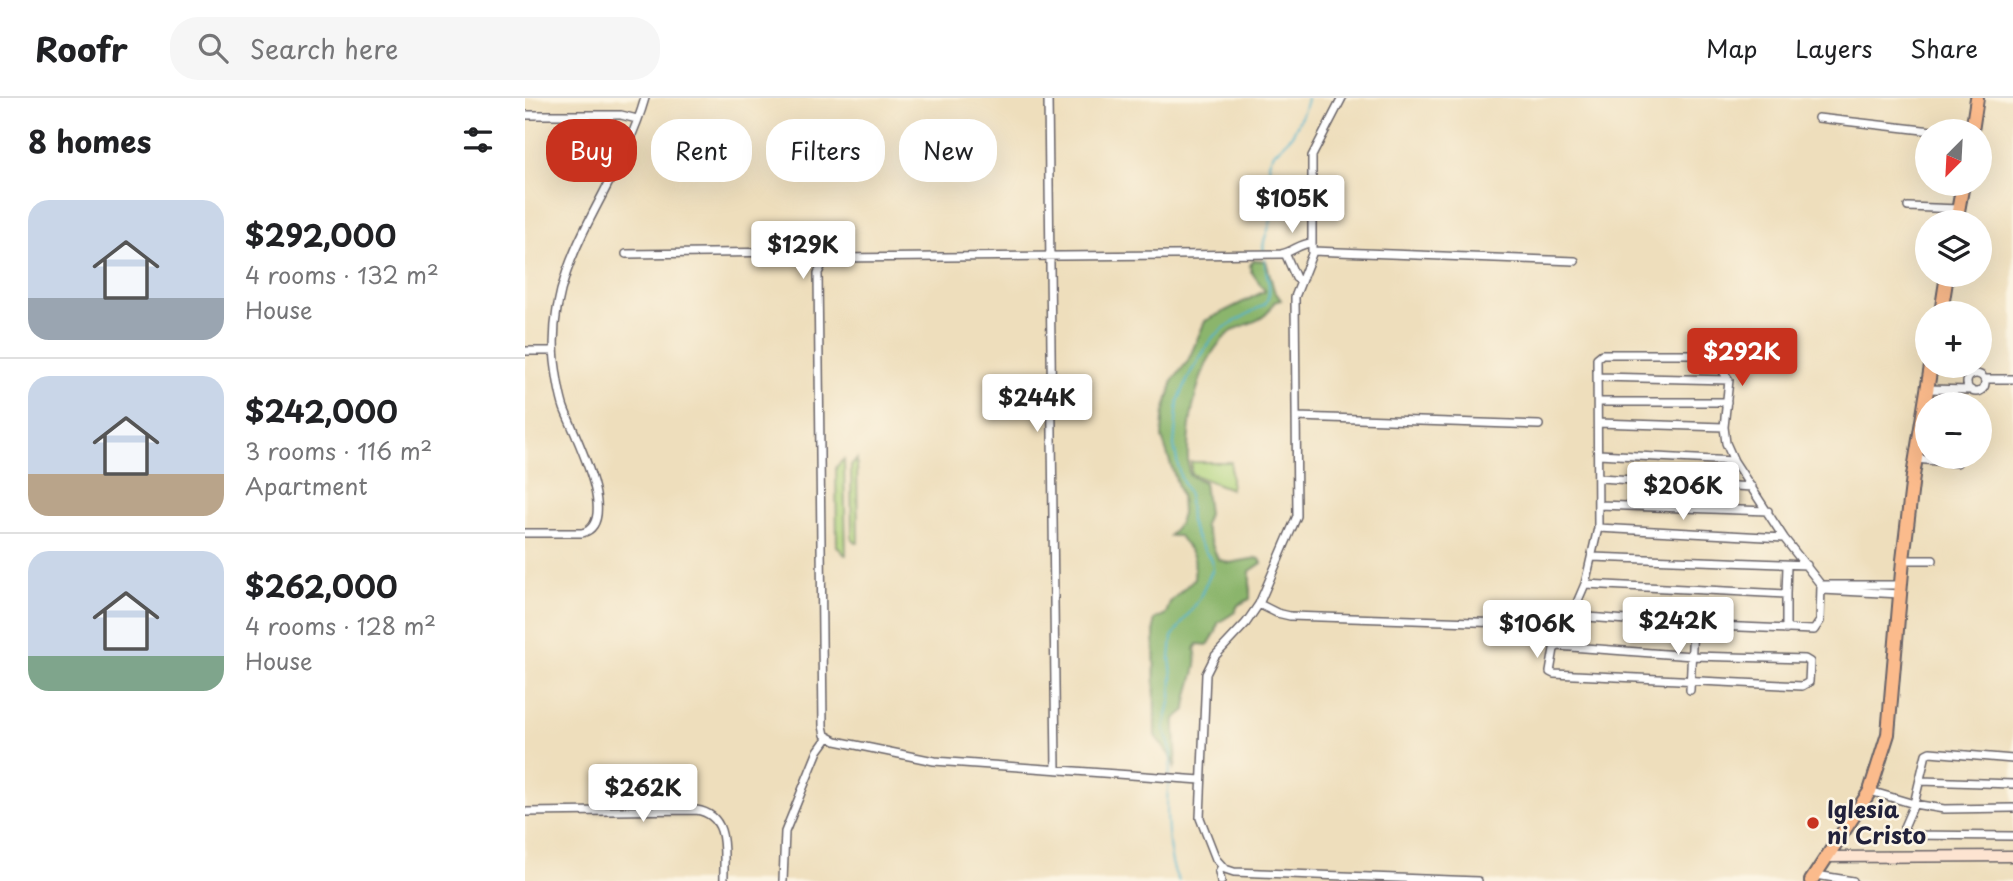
<!DOCTYPE html>
<html lang="en">
<head>
<meta charset="utf-8">
<style>
  body { margin:0; font-family:"Playpen Sans",sans-serif; background:#f6f6f6; color:#202124; height:100vh; display:flex; flex-direction:column; font-size:26px; white-space:nowrap }
  * { box-sizing:border-box; margin:0 }
  p { font-size:23px; color:#757577 }
  .icon { flex:none; width:38px; height:38px; fill:none; stroke:currentColor; stroke-width:2; stroke-linecap:round; stroke-linejoin:round }
  .map { position:relative; flex:1; overflow:hidden }
  .drawer { display:flex; flex-direction:column; background:#fff; width:525px }
  .drawer>* { flex:none }
  .top-card { position:absolute; left:21px; top:21px; width:665px; height:63px; display:flex; gap:14px }
  .needle { width:46px; rotate:204deg }
  .buttons { position:absolute; left:1390px; top:21px; display:grid; gap:14px }
  .buttons a { display:grid; place-items:center; width:77px; height:77px; border-radius:50%; background:#fff; box-shadow:0 7px 28px #0002; font-size:35px }
  .price { position:absolute; translate:-50% -60px; padding:0 16px; border-radius:7px; background:#fff; color:#222; font-size:23px; line-height:46px; filter:drop-shadow(0 2px 4px #0008) }
  .price::after { content:''; position:absolute; left:50%; top:42px; width:21px; height:16px; margin-left:-10px; background:inherit; clip-path:polygon(0 0,100% 0,50% 100%) }
  .price.active { background:#c8321e; color:#fff }
  ul { padding:0; list-style:none }
  li { display:flex; align-items:center; gap:21px; height:175px; padding:0 28px }
  li+li { border-top:2px solid #e0e0e0 }
  li span { display:grid; place-items:center; flex:none; width:196px; height:140px; border-radius:21px; color:#555 }
  li>.icon { margin-inline-start:auto }
  span .icon { width:84px; height:84px; fill:#fffc; stroke-width:1 }
  li b { font-size:30px }
  h2 { display:flex; justify-content:space-between; align-items:center; height:84px; padding:0 28px; font-size:30px }
  .tag { padding:0 24px; border-radius:28px; background:#fff; box-shadow:0 7px 28px #0002; font-size:24px; line-height:63px }
  .tag.active { background:#c8321e; color:#fff }
  header { display:flex; align-items:center; gap:42px; box-sizing:border-box; height:98px; padding:0 35px; background:#fff; border-bottom:2px solid #e0e0e0 }
  header strong { font-size:33px }
  nav { display:flex; gap:38px; margin-inline-start:auto; font-size:24px }
  .search { width:490px; height:63px; background:#f6f6f6; display:flex; align-items:center; gap:18px; box-sizing:border-box; padding:0 24px; border-radius:28px; color:#757577; font-size:26px }
  main { display:flex; flex:1; min-height:0 }
  .map>svg:first-child { display:block }
  .green { fill:#afd37c; stroke:#687a5c; stroke-width:2 }
  .forest { fill:#8bb56c; stroke:#566c54; stroke-width:2 }
  .lines { fill:none; stroke-linecap:round; stroke-linejoin:round }
  .stream { stroke:#4db2cc; stroke-width:2 }
  .street-casing { stroke:#696468; stroke-width:10 }
  .secondary-casing { stroke:#696468; stroke-width:13 }
  .highway-casing { stroke:#696468; stroke-width:16 }
  .street { stroke:#fff; stroke-width:7 }
  .secondary { stroke:#fde4d1; stroke-width:10 }
  .highway { stroke:#fbbb8c; stroke-width:12 }
  .poi-dot { fill:#c8321e; stroke:#fcf5e5; stroke-width:2.5 }
  .labels { text-anchor:middle; stroke-width:5; stroke-linejoin:round; paint-order:stroke }
  .poi-label { font-size:23px; font-weight:bold; fill:#22223b; stroke:#fcf5e5; text-anchor:start }
</style>
</head>
<body>
<header>
<strong>Roofr</strong>
<div class="search"><svg class="icon" aria-label="search" viewBox="0 0 24 24"><circle cx="10" cy="10" r="6"/><path d="M15 15l6 6"/></svg>Search here</div>
<nav><a>Map</a><a>Layers</a><a>Share</a></nav>
</header>
<main>
<section class="drawer">
<h2>8 homes<svg class="icon" aria-label="filters" viewBox="0 0 24 24"><path d="M4 7h16M4 17h16"/><circle cx="9" cy="7" r="2"/><circle cx="15" cy="17" r="2"/></svg></h2>
<ul>
<li><span style="background:linear-gradient(#c9d6e8 70%,#9aa5b1 0)"><svg class="icon" aria-label="home" viewBox="0 0 24 24"><path d="M3 11l9-7 9 7M6 9v11h12V9"/></svg></span><div><b>$292,000</b><p>4 rooms · 132 m²</p><p>House</p></div></li>
<li><span style="background:linear-gradient(#c9d6e8 70%,#b9a48a 0)"><svg class="icon" aria-label="home" viewBox="0 0 24 24"><path d="M3 11l9-7 9 7M6 9v11h12V9"/></svg></span><div><b>$242,000</b><p>3 rooms · 116 m²</p><p>Apartment</p></div></li>
<li><span style="background:linear-gradient(#c9d6e8 75%,#7fa58c 0)"><svg class="icon" aria-label="home" viewBox="0 0 24 24"><path d="M3 11l9-7 9 7M6 9v11h12V9"/></svg></span><div><b>$262,000</b><p>4 rooms · 128 m²</p><p>House</p></div></li>
</ul>
</section>
<div class="map">
<svg width="1488" height="783" viewBox="0 0 1488 783">
  <rect width="100%" height="100%" fill="#fcf5e5"/>
  <filter id="ink" filterUnits="userSpaceOnUse"><feTurbulence type="fractalNoise" baseFrequency=".0143" numOctaves="2"/><feDisplacementMap in="SourceGraphic" scale="14" xChannelSelector="R" yChannelSelector="G"/><feConvolveMatrix kernelMatrix="1 2 1 2 8 2 1 2 1" color-interpolation-filters="sRGB"/></filter>
  <filter id="wash" filterUnits="userSpaceOnUse"><feTurbulence type="fractalNoise" baseFrequency=".00686" numOctaves="4" result="noise"/><feDisplacementMap in="SourceGraphic" scale="28" xChannelSelector="R" yChannelSelector="G"/><feGaussianBlur stdDeviation="1.57" result="paint"/><feColorMatrix in="noise" values="0 0 0 0 0 0 0 0 0 0 0 0 0 0 0 0 0 1.4 0 .05"/><feComposite in="paint" operator="in"/></filter>
  <g filter="url(#wash)">
    <rect width="100%" height="100%" fill="#eedebc"/>
    <!-- green -->
    <path class="green" d="M 319,361 L 321,457 L 320,457 L 312,448 L 311,369 Z
      M 332,361 L 333,445 L 331,445 L 327,441 L 326,368 Z
      M 666,364 L 706,364 L 706,391 L 666,376 Z"/>
    <!-- forest -->
    <path class="forest" d="M 728,162 L 741,163 L 749,192 L 756,202 L 749,204 C 740,226 722,223 706,234 C 671,259 659,337 664,377 L 679,384 L 683,416 L 679,427 L 693,461 L 704,465 L 732,460 L 735,461 L 737,465 L 725,473 L 725,501 L 713,507 L 710,514 L 693,525 L 691,534 L 683,547 L 673,546 L 670,551 C 676,570 661,591 661,612 L 650,621 C 649,635 654,663 649,671 L 648,662 L 630,638 L 629,522 L 641,516 L 645,504 L 669,481 C 671,454 669,459 654,438 L 644,438 L 654,425 L 657,415 L 656,397 L 637,340 L 638,319 L 648,282 L 663,263 L 680,223 L 740,193 L 726,173 L 725,167 Z"/>
    <g class="lines">
      <!-- stream -->
      <path class="stream" d="M 739,155 C 736,143 744,133 746,122 C 749,103 747,83 744,65 C 748,52 758,48 766,38 C 771,31 781,9 782,0
        M 644,678 L 647,655 L 639,630 L 646,600 L 647,578 L 645,561 L 647,539 L 673,503 L 688,471 L 687,463 L 673,443 L 665,424 L 664,397 L 655,378 L 649,347 L 653,303 L 666,274 L 688,239 L 699,230 L 740,206 C 750,189 739,177 740,160
        M 644,684 C 640,706 642,765 654,783"/>
    </g>
  </g>
  <g filter="url(#ink)">
    <g class="lines">
      <defs>
        <path id="street" d="M 523,0 L 531,671
          M 817,0 L 787,58 L 787,156 L 770,199 L 772,418 L 734,506 L 721,525 L 690,558 L 681,576 L 675,720 L 691,761 L 700,771 L 709,774 L 953,783
          M 0,17 L 96,17 L 112,21
          M 1293,20 L 1407,33
          M 1383,109 L 1434,111
          M 787,153 L 1050,163
          M 760,155 L 771,180 L 776,183
          M 101,156 L 277,154 L 289,157 L 298,165
          M 0,253 L 29,253
          M 1077,256 L 1186,256 L 1204,282 L 1199,329 L 1201,345 L 1209,363 L 1259,440 L 1296,487 L 1295,523 L 1289,532 L 1168,527 L 1049,518 L 1048,514 L 1060,486 L 1073,430 L 1072,260 Z
          M1442 285a9 9 0 1 1 18 0a9 9 0 1 1-18 0Z
          M 1073,279 L 1204,282
          M 1459,281 L 1488,281
          M 1402,291 L 1446,292
          M 1073,304 L 1202,304
          M 772,319 L 1014,327
          M 1073,325 L 1199,329
          M 1073,356 L 1209,363
          M 1391,361 L 1432,365
          M 1074,380 L 1227,389
          M 1074,407 L 1243,413
          M 1073,430 L 1259,440
          M 0,435 L 57,435 C 97,425 47,332 39,310 C 34,295 32,279 30,263 C 20,161 94,92 120,0
          M 1067,459 L 1282,467
          M 1378,462 L 1408,462
          M 1060,486 L 1261,496 L 1262,468
          M 1296,487 L 1376,487
          M 1297,492 L 1376,496
          M 734,506 L 752,515 L 765,518 L 980,525
          M 1261,532 L 1261,496
          M 1033,548 L 1167,558 L 1280,561 L 1285,564 L 1284,584 L 1277,588 L 1029,576 L 1025,574 L 1029,551 Z
          M 1165,592 L 1168,527
          M 1488,661 L 1405,654 L 1401,656 L 1389,706 L 1379,729 L 1382,737 L 1488,738
          M 676,682 L 409,663 L 311,643 L 300,637 L 298,628 L 293,175 L 298,165 L 309,160 L 756,156 C 768,154 775,145 787,145
          M 1396,683 L 1488,686
          M 1345,693 L 1389,706 L 1419,711 L 1488,710
          M 0,714 L 171,712 C 206,717 198,756 199,783
          M 1291,777 L 1328,783
          M 258,783 L 260,734 L 293,653 L 303,639
          M 696,783 L 694,774 L 697,768"/>
        <path id="secondary" d="M 1303,759 L 1488,758"/>
        <path id="highway" d="M 1447,33 L 1452,0
          M 1431,124 L 1438,86
          M 1416,215 L 1422,177
          M 1286,783 L 1345,693 L 1363,636 L 1378,462 L 1388,378 L 1406,268"/>
      </defs>
      <!-- street casing -->
      <use href="#street" class="street-casing"/>
      <!-- secondary casing -->
      <use href="#secondary" class="secondary-casing"/>
      <!-- highway casing -->
      <use href="#highway" class="highway-casing"/>
      <!-- street -->
      <use href="#street" class="street"/>
      <!-- secondary -->
      <use href="#secondary" class="secondary"/>
      <!-- highway -->
      <use href="#highway" class="highway"/>
    </g>
  </g>
  <!-- markers -->
  <circle class="poi-dot" cx="1288" cy="725" r="7"/>
  <g class="labels">
    <!-- poi labels -->
    <g class="poi-label">
      <text x="1302" y="720">Iglesia<tspan x="1302" dy="26">ni Cristo</tspan></text>
    </g>
  </g>
</svg>
<div class="buttons">
<a><svg class="needle" viewBox="-14 -14 28 28"><path d="M0-13l5 13h-10z" fill="#e53935"/><path d="M0 13l5-13h-10z" fill="#757577"/></svg></a>
<a><svg class="icon" aria-label="layers" viewBox="0 0 24 24"><path d="M12 4l9 5-9 5-9-5zM3 14l9 5 9-5"/></svg></a>
<a>+</a>
<a>−</a>
</div>
<b class="price" style="left:767px;top:137px">$105K</b>
<b class="price" style="left:278px;top:183px">$129K</b>
<b class="price active" style="left:1217px;top:290px">$292K</b>
<b class="price" style="left:512px;top:336px">$244K</b>
<b class="price" style="left:1158px;top:424px">$206K</b>
<b class="price" style="left:1153px;top:559px">$242K</b>
<b class="price" style="left:1012px;top:562px">$106K</b>
<b class="price" style="left:118px;top:726px">$262K</b>
<div class="top-card">
<a class="tag active">Buy</a>
<a class="tag">Rent</a>
<a class="tag">Filters</a>
<a class="tag">New</a>
</div>
</div>
</main>
</body>
</html>
